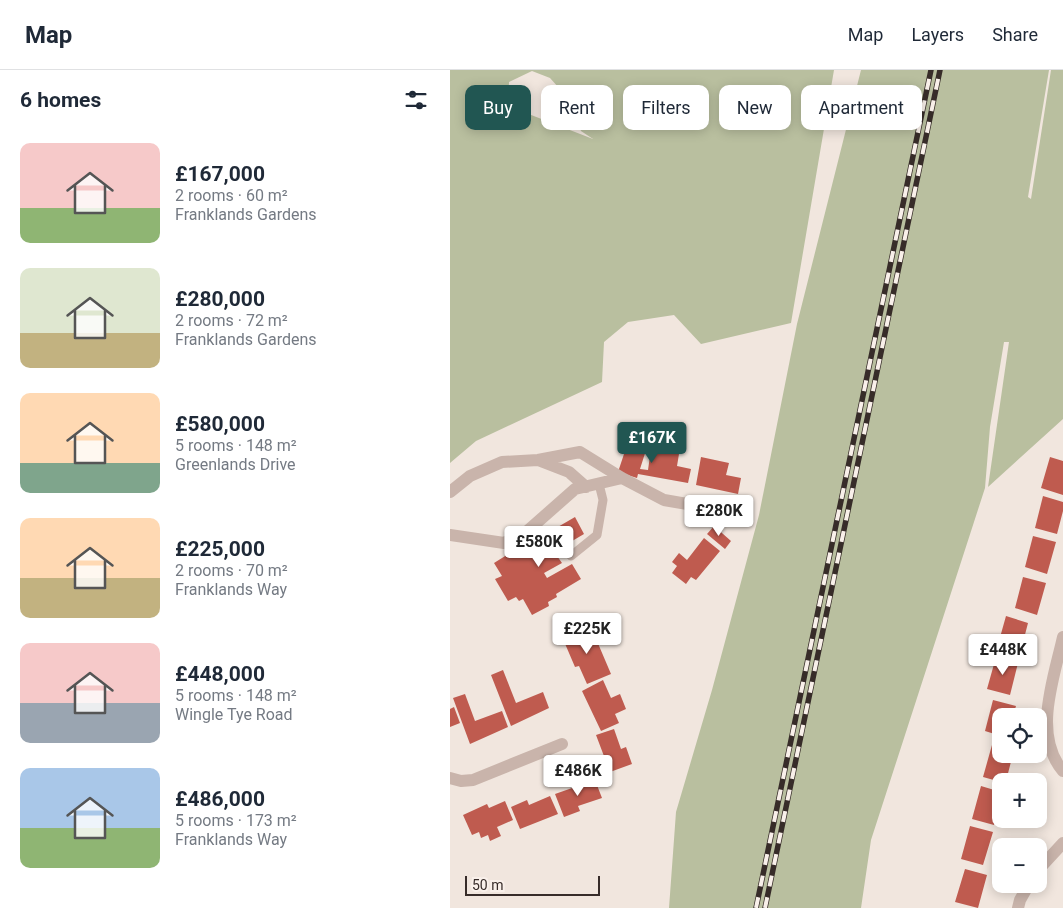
<!DOCTYPE html>
<html lang="en">
<head>
<meta charset="utf-8">
<style>
  body { margin:0; font-family:Roboto,sans-serif; background:#f2f2f3; color:#1f2937; height:100vh; display:flex; flex-direction:column; font-size:19px; white-space:nowrap }
  * { box-sizing:border-box; margin:0 }
  p { font-size:16px; color:#747a83 }
  .icon { flex:none; width:28px; height:28px; fill:none; stroke:currentColor; stroke-width:2; stroke-linecap:round; stroke-linejoin:round }
  .map { position:relative; flex:1; overflow:hidden }
  .side { display:flex; flex-direction:column; background:#fff; width:450px }
  .side>* { flex:none }
  .hud { position:absolute; left:15px; top:15px; width:475px; height:45px; display:flex; gap:10px }
  .tools { position:absolute; left:542px; top:638px; display:grid; gap:10px }
  .tools a { display:grid; place-items:center; width:55px; height:55px; border-radius:10px; background:#fff; box-shadow:0 2px 12px #0003; font-size:25px }
  .scale { position:absolute; left:15px; bottom:12px; width:135px; box-sizing:border-box; padding-left:5px; border:2px solid #372c29; border-top:0; font-size:14px; line-height:18px; white-space:nowrap; color:#372c29; -webkit-text-stroke:4px #f9f0ea; paint-order:stroke }
  .price { position:absolute; translate:-50% -42px; padding:0 11px; border-radius:5px; background:#fff; color:#222; font-size:16px; line-height:32px; filter:drop-shadow(0 1px 2px #0008) }
  .price::after { content:''; position:absolute; left:50%; top:30px; width:15px; height:11px; margin-left:-8px; background:inherit; clip-path:polygon(0 0,100% 0,50% 100%) }
  .price.on { background:#215652; color:#fff }
  ul { padding:0; list-style:none }
  li { display:flex; align-items:center; gap:15px; height:125px; padding:0 20px }
  li span { display:grid; place-items:center; flex:none; width:140px; height:100px; border-radius:10px; color:#555 }
  li>.icon { margin-inline-start:auto }
  span .icon { width:60px; height:60px; fill:#fffc; stroke-width:1 }
  li b { font-size:21px }
  h2 { display:flex; justify-content:space-between; align-items:center; height:60px; padding:0 20px; font-size:21px }
  .chip { padding:0 18px; border-radius:10px; background:#fff; box-shadow:0 2px 12px #0003; font-size:18px; line-height:45px }
  .chip.on { background:#215652; color:#fff }
  header { display:flex; align-items:center; gap:30px; box-sizing:border-box; height:70px; padding:0 25px; background:#fff; border-bottom:1px solid #e0e1e3 }
  header strong { font-size:24px }
  nav { display:flex; gap:28px; margin-inline-start:auto; font-size:18px }
  main { display:flex; flex:1; min-height:0 }
  .map>svg:first-child { display:block }
  .green { fill:#b9bf9f; fill-rule:evenodd }
  .building { fill:#bf5b4f }
  .lines { fill:none; stroke-linecap:round; stroke-linejoin:round }
  .lane { stroke:#c9b4ab; stroke-width:9 }
  .street { stroke:#c9b4ab; stroke-width:12 }
  .rail-casing { stroke:#372c29; stroke-width:5.5 }
  .rail { stroke:#f9f0ea; stroke-width:4; stroke-dasharray:11; stroke-linecap:butt }
</style>
</head>
<body>
<header>
<strong>Map</strong>
<nav><a>Map</a><a>Layers</a><a>Share</a></nav>
</header>
<main>
<section class="side">
<h2>6 homes<svg class="icon" aria-label="filters" viewBox="0 0 24 24"><path d="M4 7h16M4 17h16"/><circle cx="9" cy="7" r="2"/><circle cx="15" cy="17" r="2"/></svg></h2>
<ul>
<li><span style="background:linear-gradient(#f6c9c9 65%,#8fb573 0)"><svg class="icon" aria-label="home" viewBox="0 0 24 24"><path d="M3 11l9-7 9 7M6 9v11h12V9"/></svg></span><div><b>£167,000</b><p>2 rooms · 60 m²</p><p>Franklands Gardens</p></div></li>
<li><span style="background:linear-gradient(#dfe7d0 65%,#c2b280 0)"><svg class="icon" aria-label="home" viewBox="0 0 24 24"><path d="M3 11l9-7 9 7M6 9v11h12V9"/></svg></span><div><b>£280,000</b><p>2 rooms · 72 m²</p><p>Franklands Gardens</p></div></li>
<li><span style="background:linear-gradient(#ffd9b3 70%,#7fa58c 0)"><svg class="icon" aria-label="home" viewBox="0 0 24 24"><path d="M3 11l9-7 9 7M6 9v11h12V9"/></svg></span><div><b>£580,000</b><p>5 rooms · 148 m²</p><p>Greenlands Drive</p></div></li>
<li><span style="background:linear-gradient(#ffd9b3 60%,#c2b280 0)"><svg class="icon" aria-label="home" viewBox="0 0 24 24"><path d="M3 11l9-7 9 7M6 9v11h12V9"/></svg></span><div><b>£225,000</b><p>2 rooms · 70 m²</p><p>Franklands Way</p></div></li>
<li><span style="background:linear-gradient(#f6c9c9 60%,#9aa5b1 0)"><svg class="icon" aria-label="home" viewBox="0 0 24 24"><path d="M3 11l9-7 9 7M6 9v11h12V9"/></svg></span><div><b>£448,000</b><p>5 rooms · 148 m²</p><p>Wingle Tye Road</p></div></li>
<li><span style="background:linear-gradient(#a9c7e8 60%,#8fb573 0)"><svg class="icon" aria-label="home" viewBox="0 0 24 24"><path d="M3 11l9-7 9 7M6 9v11h12V9"/></svg></span><div><b>£486,000</b><p>5 rooms · 173 m²</p><p>Franklands Way</p></div></li>
</ul>
</section>
<div class="map">
<svg width="613" height="838" viewBox="0 0 613 838">
  <rect width="100%" height="100%" fill="#f1e6de"/>
  <!-- green -->
  <path class="green" d="M 0,0 L 384,0 L 341,253 L 251,274 L 224,245 L 178,252 L 154,272 L 152,312 L 26,371 L 0,393 ZM 82,1 L 100,8 L 117,27 L 131,61 L 143,69 L 58,36 L 59,12 Z
    M 411,0 L 599,0 L 578,127 L 581,129 L 601,0 L 613,0 L 613,349 L 538,417 L 559,272 L 554,272 L 540,357 L 535,418 L 421,770 L 411,838 L 219,838 L 226,742 L 262,620 L 309,445 L 347,254 Z"/>
  <!-- building -->
  <path class="building" d="M 178,371 L 197,377 L 190,399 L 198,400 L 201,379 L 229,384 L 227,396 L 241,399 L 238,413 L 188,404 L 187,408 L 168,402 L 174,384 L 169,382 L 172,373 L 177,375 Z
    M 251,387 L 279,393 L 276,405 L 291,408 L 288,424 L 246,415 Z
    M 600,387 L 613,391 L 613,425 L 591,418 Z
    M 593,426 L 613,432 L 613,441 L 607,464 L 585,458 Z
    M 125,447 L 134,464 L 112,477 L 114,481 L 107,486 L 112,493 L 94,503 L 97,508 L 122,494 L 131,509 L 106,524 L 107,527 L 98,532 L 99,536 L 82,545 L 73,529 L 69,531 L 66,527 L 58,531 L 45,509 L 52,506 L 44,493 L 93,462 L 94,465 Z
    M 264,456 L 281,471 L 275,479 L 257,464 Z
    M 583,466 L 606,472 L 597,504 L 575,497 Z
    M 254,468 L 270,481 L 246,510 L 241,507 L 236,514 L 222,503 L 227,496 L 222,492 L 229,483 L 237,490 Z
    M 573,507 L 596,513 L 587,545 L 565,538 Z
    M 556,546 L 578,553 L 570,584 L 547,578 Z
    M 141,557 L 161,604 L 137,614 L 129,596 L 125,597 L 113,569 Z
    M 546,587 L 568,593 L 560,625 L 537,619 Z
    M 53,600 L 66,633 L 93,622 L 99,638 L 61,656 L 41,605 Z
    M 153,610 L 161,628 L 170,624 L 176,639 L 165,644 L 169,653 L 151,661 L 132,621 Z
    M 15,624 L 25,651 L 52,641 L 58,657 L 20,674 L 3,628 Z
    M 543,630 L 566,636 L 563,646 L 551,646 L 551,666 L 535,661 Z
    M 4,637 L 10,653 L 0,657 L 0,639 Z
    M 164,659 L 171,679 L 176,677 L 182,694 L 160,702 L 146,665 Z
    M 542,675 L 551,677 L 551,684 L 563,684 L 556,711 L 551,712 L 533,707 Z
    M 145,710 L 152,728 L 128,736 L 130,741 L 114,747 L 105,724 Z
    M 531,716 L 551,722 L 551,729 L 544,755 L 522,749 Z
    M 100,726 L 108,744 L 70,759 L 61,737 L 77,730 L 79,735 Z
    M 55,731 L 63,750 L 47,757 L 51,766 L 40,771 L 38,765 L 31,768 L 29,762 L 22,765 L 13,745 L 37,734 L 39,738 Z
    M 520,756 L 543,762 L 533,795 L 511,789 Z
    M 515,799 L 537,805 L 528,838 L 505,832 Z"/>
  <g class="lines">
    <!-- lane -->
    <path class="lane" d="M 121,486 L 147,465 L 153,430 L 149,414"/>
    <!-- street -->
    <path class="street" d="M 88,390 L 119,402 L 136,417
      M 0,422 L 20,406 L 52,392 L 88,390 L 130,382 L 172,408 L 214,430 L 283,442
      M 0,465 L 54,473 L 74,464 L 125,419 L 172,408
      M 613,567 C 604,608 582,665 613,701
      M 0,708 L 11,711 L 23,710 L 112,674
      M 589,799 L 613,773
      M 568,838 L 570,830 L 579,814"/>
    <defs>
      <path id="rail" d="M 306,838 L 481,0
        M 315,838 L 490,0"/>
    </defs>
    <!-- rail casing -->
    <use href="#rail" class="rail-casing"/>
    <!-- rail -->
    <use href="#rail" class="rail"/>
  </g>
</svg>
<div class="tools">
<a><svg class="icon" aria-label="locate" viewBox="0 0 24 24"><circle cx="12" cy="12" r="6"/><path d="M12 2v4M12 18v4M2 12h4M18 12h4"/></svg></a>
<a>+</a>
<a>−</a>
</div>
<div class="scale">50 m</div>
<b class="price on" style="left:202px;top:394px">£167K</b>
<b class="price" style="left:269px;top:467px">£280K</b>
<b class="price" style="left:89px;top:498px">£580K</b>
<b class="price" style="left:137px;top:585px">£225K</b>
<b class="price" style="left:553px;top:606px">£448K</b>
<b class="price" style="left:128px;top:727px">£486K</b>
<div class="hud">
<a class="chip on">Buy</a>
<a class="chip">Rent</a>
<a class="chip">Filters</a>
<a class="chip">New</a>
<a class="chip">Apartment</a>
</div>
</div>
</main>
</body>
</html>
